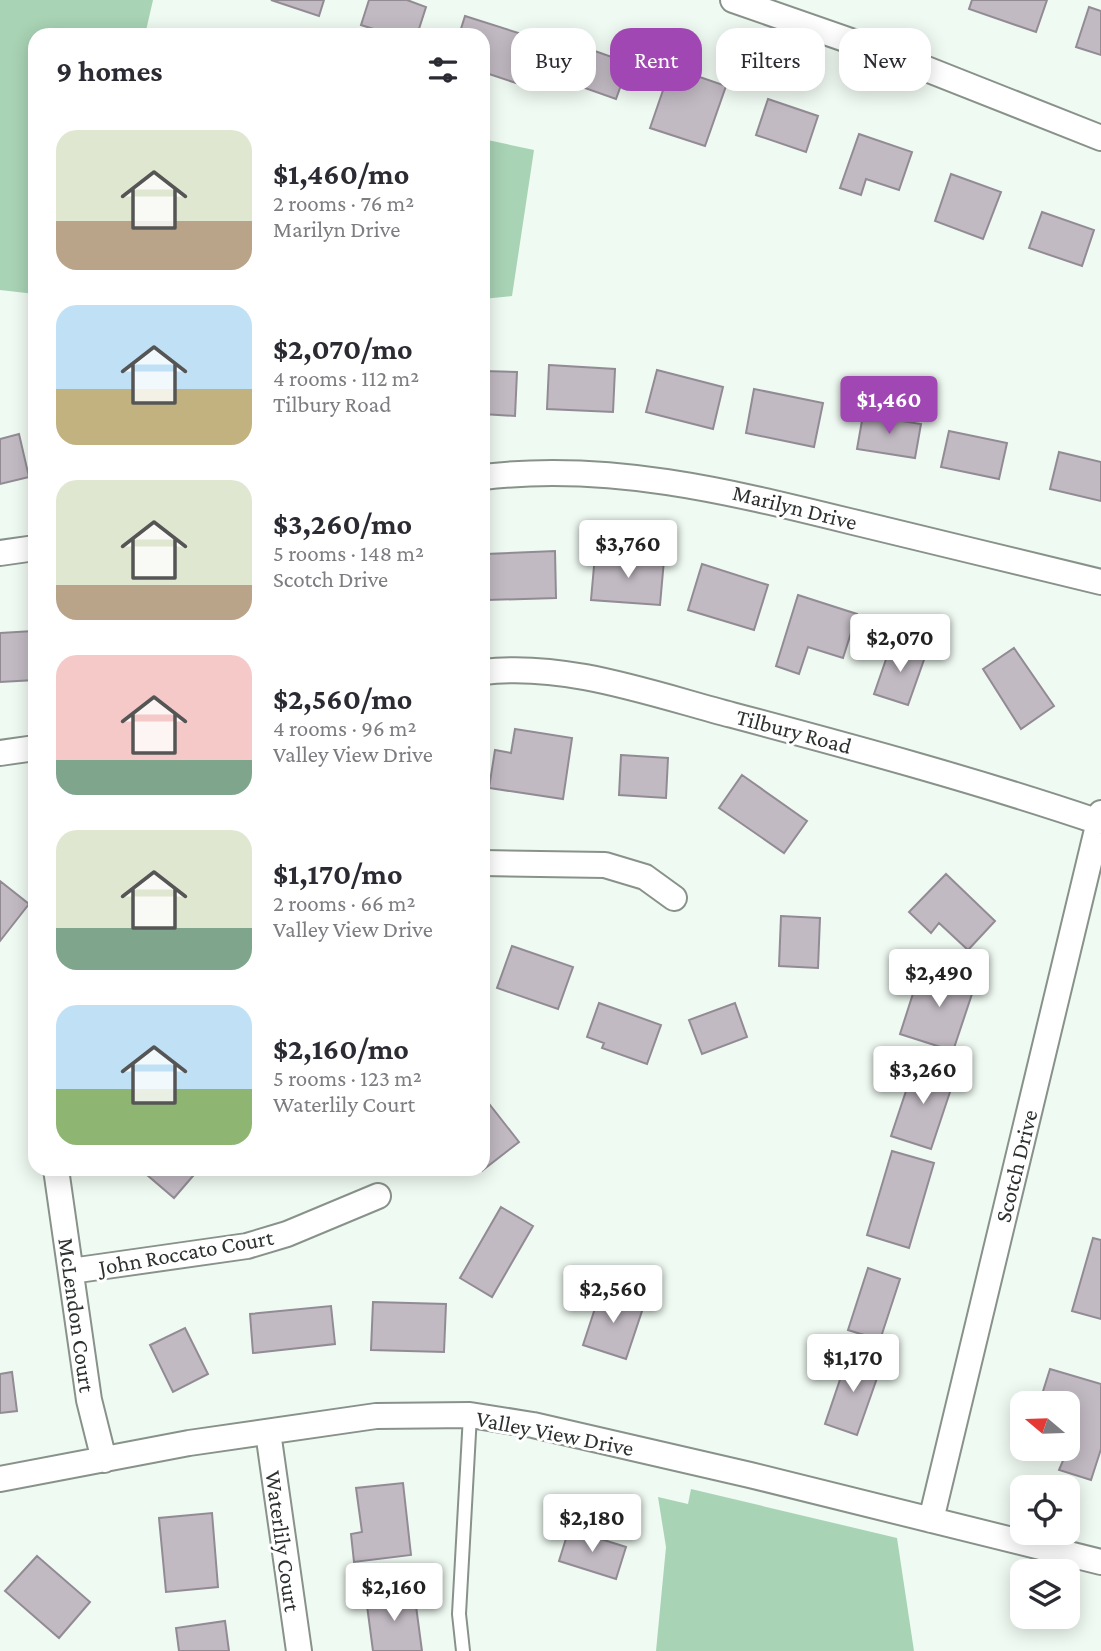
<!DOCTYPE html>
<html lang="en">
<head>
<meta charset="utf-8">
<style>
  body { margin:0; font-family:"Crimson Pro",serif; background:#f7f7f7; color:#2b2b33; height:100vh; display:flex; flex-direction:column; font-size:26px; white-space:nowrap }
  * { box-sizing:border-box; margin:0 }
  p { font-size:23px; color:#7c7c81 }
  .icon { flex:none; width:38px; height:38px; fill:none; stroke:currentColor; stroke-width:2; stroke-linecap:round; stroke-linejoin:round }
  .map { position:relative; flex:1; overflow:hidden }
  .sheet { position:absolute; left:28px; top:28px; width:462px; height:1148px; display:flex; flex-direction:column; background:#fff; border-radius:21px; box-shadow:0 4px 18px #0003 }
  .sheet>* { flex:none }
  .banner { position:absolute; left:511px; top:28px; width:485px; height:63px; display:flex; gap:14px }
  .needle { width:46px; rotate:289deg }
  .fabs { position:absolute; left:1010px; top:1391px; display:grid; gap:14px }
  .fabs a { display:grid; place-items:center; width:70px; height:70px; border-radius:14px; background:#fff; box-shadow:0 4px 18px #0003; font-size:35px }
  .price { position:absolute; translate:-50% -60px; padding:0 16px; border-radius:7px; background:#fff; color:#222; font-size:23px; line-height:46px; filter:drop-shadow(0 2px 4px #0008) }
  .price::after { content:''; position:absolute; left:50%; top:42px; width:21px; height:16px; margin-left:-10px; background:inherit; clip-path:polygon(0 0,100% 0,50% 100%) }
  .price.selected { background:#a147b3; color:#fff }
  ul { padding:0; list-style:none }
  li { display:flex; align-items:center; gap:21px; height:175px; padding:0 28px }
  li span { display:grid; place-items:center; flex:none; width:196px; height:140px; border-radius:21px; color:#555 }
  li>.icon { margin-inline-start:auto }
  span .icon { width:84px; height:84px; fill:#fffc; stroke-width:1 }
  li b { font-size:30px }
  h2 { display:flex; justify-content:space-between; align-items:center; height:84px; padding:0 28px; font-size:30px }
  .tag { padding:0 24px; border-radius:21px; background:#fff; box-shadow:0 4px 18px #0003; font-size:24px; line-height:63px }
  .tag.selected { background:#a147b3; color:#fff }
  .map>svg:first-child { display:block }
  .forest { fill:#a9d3b5 }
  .building { fill:#c2bac3; stroke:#928b94; stroke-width:2 }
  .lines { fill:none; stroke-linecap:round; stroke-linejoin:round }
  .lane-casing { stroke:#88928a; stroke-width:16 }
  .street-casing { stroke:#88928a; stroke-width:28 }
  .lane { stroke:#fff; stroke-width:12 }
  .street { stroke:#fff; stroke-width:24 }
  .labels { text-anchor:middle; stroke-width:6; stroke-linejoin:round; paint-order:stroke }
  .street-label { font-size:23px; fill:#2e322f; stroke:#fff }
</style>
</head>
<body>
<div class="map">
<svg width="1101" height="1651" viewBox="0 0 1101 1651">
  <rect width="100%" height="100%" fill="#effaf2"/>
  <!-- forest -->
  <path class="forest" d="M 0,0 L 153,0 L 145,35 L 35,35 L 35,294 L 0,290 Z
    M 483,139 L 534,150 L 512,296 L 483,299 Z
    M 691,1489 L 897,1538 L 914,1651 L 656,1651 L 666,1547 L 658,1497 L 688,1504 Z"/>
  <!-- building -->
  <path class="building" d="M 271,0 L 324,0 L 319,16 Z
    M 369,0 L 407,0 L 426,7 L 417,35 L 382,35 L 383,32 L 361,25 Z
    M 972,0 L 1047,0 L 1036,32 L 969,9 Z
    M 1089,7 L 1101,11 L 1101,55 L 1076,47 Z
    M 465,16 L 531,37 L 516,83 L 483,72 L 483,35 L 459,35 Z
    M 575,44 L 629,63 L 616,99 L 562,80 Z
    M 671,67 L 726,86 L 705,146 L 650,128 Z
    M 768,99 L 818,116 L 806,152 L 756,135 Z
    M 859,134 L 912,152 L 899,190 L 866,179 L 861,195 L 840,188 Z
    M 951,174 L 1001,192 L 983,239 L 935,221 Z
    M 1042,212 L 1094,230 L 1082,266 L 1029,248 Z
    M 549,365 L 615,369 L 613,412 L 547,409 Z
    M 657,370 L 723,387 L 713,429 L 646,412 Z
    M 483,371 L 517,372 L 515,416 L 483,414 Z
    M 754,389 L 823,403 L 814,447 L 746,433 Z
    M 863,415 L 921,424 L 915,458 L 857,449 Z
    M 949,431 L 1007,443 L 999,479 L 941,467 Z
    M 19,434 L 29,477 L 0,484 L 0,439 Z
    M 1059,452 L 1101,462 L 1101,501 L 1050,489 Z
    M 555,551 L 556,598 L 487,600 L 486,554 Z
    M 595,555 L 664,560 L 660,605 L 591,600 Z
    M 702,564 L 768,585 L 754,630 L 688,610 Z
    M 798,595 L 857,614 L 843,658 L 808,647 L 799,674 L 776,666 Z
    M 33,631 L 35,680 L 0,682 L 0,633 Z
    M 892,642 L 926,654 L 908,705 L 874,694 Z
    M 1014,648 L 1054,706 L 1021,729 L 983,669 Z
    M 515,729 L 572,738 L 563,799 L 489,788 L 495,750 L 511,753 Z
    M 621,755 L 668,758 L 666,798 L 619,795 Z
    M 742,775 L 807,821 L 784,853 L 719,808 Z
    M 946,874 L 995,921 L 968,950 L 939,923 L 931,933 L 909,912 Z
    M 0,881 L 29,904 L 0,941 Z
    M 781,916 L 820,918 L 818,968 L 779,966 Z
    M 512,946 L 573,967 L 558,1009 L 497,988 Z
    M 938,967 L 977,979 L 953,1051 L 900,1034 L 918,978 L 933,983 Z
    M 599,1003 L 661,1025 L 647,1064 L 602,1048 L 604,1043 L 587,1037 Z
    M 735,1003 L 747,1037 L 702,1054 L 689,1020 Z
    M 915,1064 L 955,1077 L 931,1149 L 891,1136 Z
    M 483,1096 L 519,1142 L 483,1170 Z
    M 892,1151 L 934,1163 L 909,1248 L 867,1235 Z
    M 140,1169 L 199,1169 L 174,1198 Z
    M 501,1207 L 533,1226 L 492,1297 L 460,1278 Z
    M 1093,1238 L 1101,1240 L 1101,1319 L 1072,1311 Z
    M 868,1268 L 900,1279 L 880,1340 L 848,1330 Z
    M 601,1290 L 644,1305 L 626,1359 L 583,1345 Z
    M 373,1302 L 446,1304 L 444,1352 L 371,1350 Z
    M 331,1306 L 335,1344 L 253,1353 L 250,1314 Z
    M 185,1328 L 208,1374 L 173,1392 L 150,1345 Z
    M 849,1353 L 882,1364 L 857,1435 L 825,1424 Z
    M 1050,1369 L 1101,1384 L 1101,1449 L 1091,1480 L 1059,1470 L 1068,1449 L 1068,1404 L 1039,1404 Z
    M 12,1372 L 17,1411 L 0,1413 L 0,1374 Z
    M 403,1483 L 411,1555 L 354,1562 L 351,1534 L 362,1532 L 356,1488 Z
    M 212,1513 L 218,1587 L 166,1592 L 159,1518 Z
    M 569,1529 L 626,1547 L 616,1579 L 559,1561 Z
    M 37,1556 L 90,1602 L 59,1638 L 5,1591 Z
    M 414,1591 L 422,1651 L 373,1651 L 366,1598 Z
    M 225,1621 L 229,1651 L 179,1651 L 176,1628 Z"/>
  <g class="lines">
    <defs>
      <path id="lane" d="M 463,1651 L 459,1614 L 470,1415"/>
      <path id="street" d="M 733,0 L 891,55 L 1101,138
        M 483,477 C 609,462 727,491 849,521 C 933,541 1017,562 1101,582
        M 0,553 L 35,548
        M 483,672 C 566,662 652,694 732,715 C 856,748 978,781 1099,822
        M 0,753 L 35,748
        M 483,863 L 605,865 L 645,877 L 674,898
        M 56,1169 L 89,1400 L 104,1460
        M 71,1271 L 247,1246 L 287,1234 L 378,1196
        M 268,1432 L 299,1651
        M 0,1479 L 189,1443 L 376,1416 L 470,1415 L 533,1425 L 750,1475 L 1101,1562
        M 931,1520 L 1101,813"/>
    </defs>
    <!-- lane casing -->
    <use href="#lane" class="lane-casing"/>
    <!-- street casing -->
    <use href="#street" class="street-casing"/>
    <!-- lane -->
    <use href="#lane" class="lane"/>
    <!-- street -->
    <use href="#street" class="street"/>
  </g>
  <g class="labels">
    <!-- street labels -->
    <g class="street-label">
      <text transform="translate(795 507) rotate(14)" y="8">Marilyn Drive</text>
      <text transform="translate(794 731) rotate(15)" y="8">Tilbury Road</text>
      <text transform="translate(1016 1166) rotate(-76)" y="8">Scotch Drive</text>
      <text transform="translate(186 1252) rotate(-10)" y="8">John Roccato Court</text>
      <text transform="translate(77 1315) rotate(82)" y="8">McLendon Court</text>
      <text transform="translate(555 1433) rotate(11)" y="8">Valley View Drive</text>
      <text transform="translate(283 1541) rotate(82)" y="8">Waterlily Court</text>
    </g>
  </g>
</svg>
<div class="fabs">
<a><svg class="needle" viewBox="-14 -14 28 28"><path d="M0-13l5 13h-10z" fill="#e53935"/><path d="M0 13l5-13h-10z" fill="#7c7c81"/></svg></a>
<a><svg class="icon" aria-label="locate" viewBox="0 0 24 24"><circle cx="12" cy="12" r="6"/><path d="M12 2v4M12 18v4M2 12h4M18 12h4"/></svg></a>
<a><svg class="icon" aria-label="layers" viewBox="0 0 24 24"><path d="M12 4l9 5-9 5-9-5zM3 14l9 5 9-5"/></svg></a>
</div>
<b class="price selected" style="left:889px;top:436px">$1,460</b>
<b class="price" style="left:628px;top:580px">$3,760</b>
<b class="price" style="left:900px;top:674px">$2,070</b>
<b class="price" style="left:939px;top:1009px">$2,490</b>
<b class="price" style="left:923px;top:1106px">$3,260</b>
<b class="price" style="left:613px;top:1325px">$2,560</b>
<b class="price" style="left:853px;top:1394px">$1,170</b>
<b class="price" style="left:592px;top:1554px">$2,180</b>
<b class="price" style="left:394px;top:1623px">$2,160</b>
<div class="banner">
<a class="tag">Buy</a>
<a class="tag selected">Rent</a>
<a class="tag">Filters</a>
<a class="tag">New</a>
</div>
<section class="sheet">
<h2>9 homes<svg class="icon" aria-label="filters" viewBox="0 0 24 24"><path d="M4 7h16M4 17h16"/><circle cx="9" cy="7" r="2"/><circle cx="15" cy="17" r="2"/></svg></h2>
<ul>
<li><span style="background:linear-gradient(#dfe7d0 65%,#b9a48a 0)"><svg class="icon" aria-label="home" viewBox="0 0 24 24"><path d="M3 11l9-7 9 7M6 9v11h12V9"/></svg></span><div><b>$1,460/mo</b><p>2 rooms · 76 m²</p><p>Marilyn Drive</p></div></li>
<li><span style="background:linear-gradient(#bfe0f5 60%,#c2b280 0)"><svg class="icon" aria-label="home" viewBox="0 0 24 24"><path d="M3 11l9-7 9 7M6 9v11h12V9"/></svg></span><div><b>$2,070/mo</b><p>4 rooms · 112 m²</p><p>Tilbury Road</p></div></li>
<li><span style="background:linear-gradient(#dfe7d0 75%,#b9a48a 0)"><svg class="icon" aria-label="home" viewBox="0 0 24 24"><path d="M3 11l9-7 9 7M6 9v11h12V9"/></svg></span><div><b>$3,260/mo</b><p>5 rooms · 148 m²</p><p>Scotch Drive</p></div></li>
<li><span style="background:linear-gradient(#f6c9c9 75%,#7fa58c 0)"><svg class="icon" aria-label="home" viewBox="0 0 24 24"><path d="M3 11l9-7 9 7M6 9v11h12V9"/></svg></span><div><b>$2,560/mo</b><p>4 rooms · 96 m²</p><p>Valley View Drive</p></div></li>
<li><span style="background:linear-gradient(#dfe7d0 70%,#7fa58c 0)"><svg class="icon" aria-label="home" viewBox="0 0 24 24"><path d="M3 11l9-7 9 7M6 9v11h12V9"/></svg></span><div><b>$1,170/mo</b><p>2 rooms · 66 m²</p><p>Valley View Drive</p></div></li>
<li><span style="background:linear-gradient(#bfe0f5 60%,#8fb573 0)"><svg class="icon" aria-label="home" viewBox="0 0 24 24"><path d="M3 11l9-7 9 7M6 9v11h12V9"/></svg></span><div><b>$2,160/mo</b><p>5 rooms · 123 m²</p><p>Waterlily Court</p></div></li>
</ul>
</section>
</div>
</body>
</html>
